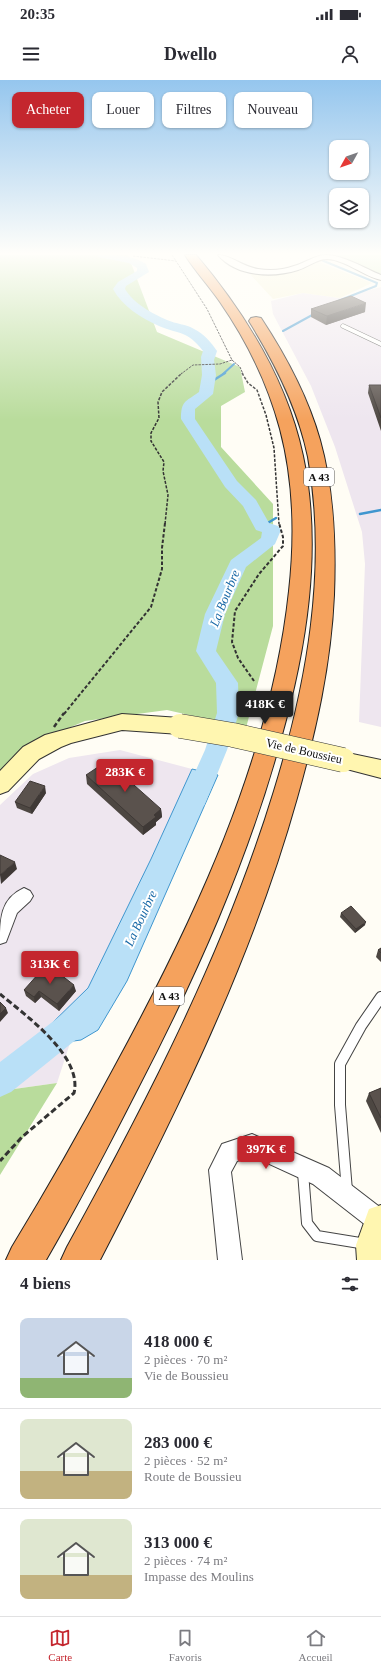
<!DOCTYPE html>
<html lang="fr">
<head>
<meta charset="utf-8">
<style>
  body { margin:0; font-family:"Times New Roman",serif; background:#f7f7f7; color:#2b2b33; height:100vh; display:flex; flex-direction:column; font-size:15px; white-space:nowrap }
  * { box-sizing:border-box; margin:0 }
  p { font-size:13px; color:#7c7c81 }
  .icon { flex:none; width:22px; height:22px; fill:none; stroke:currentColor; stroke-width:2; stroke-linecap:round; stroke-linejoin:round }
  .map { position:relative; height:1180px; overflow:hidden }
  .details { display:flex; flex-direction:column; background:#fff; flex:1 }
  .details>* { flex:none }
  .guide { position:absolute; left:12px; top:12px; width:357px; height:36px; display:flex; gap:8px }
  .needle { width:26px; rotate:230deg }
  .buttons { position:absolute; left:329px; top:60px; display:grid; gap:8px }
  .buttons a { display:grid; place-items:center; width:40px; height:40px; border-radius:8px; background:#fff; box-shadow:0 1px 3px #0004; font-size:20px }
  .price { position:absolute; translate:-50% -34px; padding:0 9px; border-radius:4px; background:#c4262e; color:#fff; font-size:13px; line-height:26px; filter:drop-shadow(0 1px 2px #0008) }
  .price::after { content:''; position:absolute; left:50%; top:24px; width:12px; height:9px; margin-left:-6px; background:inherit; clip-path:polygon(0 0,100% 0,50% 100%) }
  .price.current { background:#222; color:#fff }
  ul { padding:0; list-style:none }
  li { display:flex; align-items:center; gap:12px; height:100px; padding:0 20px }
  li+li { border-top:1px solid #e1e1e2 }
  li span { display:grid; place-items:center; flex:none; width:112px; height:80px; border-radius:8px; color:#555 }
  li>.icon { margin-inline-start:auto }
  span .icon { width:48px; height:48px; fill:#fffc; stroke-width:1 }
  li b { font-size:17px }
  h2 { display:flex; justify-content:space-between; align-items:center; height:48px; padding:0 20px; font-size:17px }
  .chip { padding:0 14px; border-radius:8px; background:#fff; box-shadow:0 1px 3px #0004; font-size:14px; line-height:36px }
  .chip.current { background:#c4262e; color:#fff }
  .status { display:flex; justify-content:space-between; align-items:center; height:28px; padding:0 20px; background:#fff; direction:ltr }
  .status svg { height:11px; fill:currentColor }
  header { display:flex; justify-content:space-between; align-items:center; height:52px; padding:0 20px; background:#fff; font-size:18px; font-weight:600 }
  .dock { display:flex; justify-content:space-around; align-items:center; height:56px; border-top:1px solid #e1e1e2; background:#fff; font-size:11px; color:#7c7c81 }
  .dock a { display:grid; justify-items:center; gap:2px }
  .dock .current { color:#c4262e }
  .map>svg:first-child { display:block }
  .industrial { fill:#eee6ef }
  .farmland { fill:#f6f3d4 }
  .green { fill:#d5ebbd }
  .forest { fill:#b9dc9c }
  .water { fill:#b9e0f7; stroke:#3f96cf }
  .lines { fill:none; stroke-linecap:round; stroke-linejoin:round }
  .stream-far2 { stroke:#3f96cf; stroke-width:2 }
  .stream-far1 { stroke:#3f96cf; stroke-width:2.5 }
  .stream { stroke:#3f96cf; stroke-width:3.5 }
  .river { fill:#b9e0f7; fill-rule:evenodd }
  .lane-far1-casing { stroke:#444; stroke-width:5 }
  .lane-casing { stroke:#444; stroke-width:12 }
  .street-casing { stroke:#444; stroke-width:2 }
  .secondary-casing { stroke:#333; stroke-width:2 }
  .highway-casing { stroke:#222; stroke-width:2 }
  .path-far4 { stroke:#333; stroke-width:1; stroke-dasharray:2.5 1; stroke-linecap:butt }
  .path-far3 { stroke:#333; stroke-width:1.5; stroke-dasharray:3 1.5; stroke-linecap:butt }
  .path-far2 { stroke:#333; stroke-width:2; stroke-dasharray:3.5 2; stroke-linecap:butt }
  .path-far1 { stroke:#333; stroke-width:2.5; stroke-dasharray:4.5 2.5; stroke-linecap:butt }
  .path { stroke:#333; stroke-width:3; stroke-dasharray:6 3; stroke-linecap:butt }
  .lane-far1 { stroke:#fff; stroke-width:4 }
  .lane { stroke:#fff; stroke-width:10 }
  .street { fill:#fff; fill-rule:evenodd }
  .secondary { fill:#fff6b0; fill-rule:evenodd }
  .highway { fill:#f5a25d; fill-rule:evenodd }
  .secondary-bridge-casing { stroke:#333; stroke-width:25; stroke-linecap:butt }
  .secondary-bridge { stroke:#fff6b0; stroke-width:24 }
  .wall { fill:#4d4742 }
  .shaded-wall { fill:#3f3936 }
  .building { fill:#5a524d; stroke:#3f3936 }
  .labels { text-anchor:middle; stroke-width:4; stroke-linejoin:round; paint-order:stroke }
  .shield { fill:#fff; stroke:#585858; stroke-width:1 }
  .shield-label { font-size:11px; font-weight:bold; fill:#111 }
  .street-label { font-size:12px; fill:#111; stroke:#fff }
  .water-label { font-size:13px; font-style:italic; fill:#1768a6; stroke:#fff }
</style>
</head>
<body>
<div class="status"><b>20:35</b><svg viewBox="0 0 49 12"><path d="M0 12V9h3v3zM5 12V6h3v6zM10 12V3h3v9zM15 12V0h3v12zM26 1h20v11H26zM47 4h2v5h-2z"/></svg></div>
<header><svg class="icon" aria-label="menu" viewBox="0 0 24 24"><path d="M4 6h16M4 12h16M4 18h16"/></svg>Dwello<svg class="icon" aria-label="person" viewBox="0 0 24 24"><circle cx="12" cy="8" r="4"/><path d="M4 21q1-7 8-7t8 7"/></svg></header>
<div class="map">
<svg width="381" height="1180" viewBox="0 0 381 1180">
  <rect width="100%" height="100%" fill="#fffdf5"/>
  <!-- industrial -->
  <path class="industrial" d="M 381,207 L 381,647 L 359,642 L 365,484 L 362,452 L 335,367 L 311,306 L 273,234 L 271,221 L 303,213 L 340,218 Z
    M 120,670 L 192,689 L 151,779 L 88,908 L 57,1003 L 0,1011 L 0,725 L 33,694 L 69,678 Z"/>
  <!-- farmland -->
  <path class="farmland" d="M 316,181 L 372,203 L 340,218 L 303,213 L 273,219 L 248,192 L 277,193 Z"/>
  <!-- green -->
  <path class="green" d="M 331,175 L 381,175 L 381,194 Z"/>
  <!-- forest -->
  <path class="forest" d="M 0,175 L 128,175 L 157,252 L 240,287 L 245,312 L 221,326 L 221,367 L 273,424 L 273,546 L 246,648 L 167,630 L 85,641 L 24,667 L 0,691 Z
    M 57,1003 L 0,1095 L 0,1011 Z"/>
  <!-- water -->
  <path class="water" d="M 192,689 L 218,695 L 127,901 L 98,950 L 81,960 L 59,963 L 47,948 L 88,908 L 151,779 Z
    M 40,958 L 38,970 L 49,970 L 0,1009 L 0,992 Z"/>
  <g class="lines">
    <!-- stream-far2 -->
    <path class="stream-far2" d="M 319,179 L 377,203 L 376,206 L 338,221
      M 283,251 L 314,234
      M 223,294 L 234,284"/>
    <!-- stream-far1 -->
    <path class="stream-far1" d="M 206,305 L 225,293
      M 360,434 L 381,430
      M 266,444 L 276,438"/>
    <!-- stream -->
    <path class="stream" d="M 262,446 L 268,443"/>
    <!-- river -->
    <path class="river" d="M 97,175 C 115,175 130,174 146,184 L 149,192 L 126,206 L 125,209 C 133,223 153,234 167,240 C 176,244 186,244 194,249 C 204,254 211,262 217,271 L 214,280 L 216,295 L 213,314 L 195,329 L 195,339 L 237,401 L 256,420 L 269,443 L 278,446 L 281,450 L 275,464 L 246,487 L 225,534 L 216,571 L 238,603 L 239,633 L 227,670 L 207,719 L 204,726 L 195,729 L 186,726 L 183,719 L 205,670 L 217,633 L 216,603 L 196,571 L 205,534 L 229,484 L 231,480 L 261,458 L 262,452 L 256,450 L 243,426 L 225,407 L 181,339 C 181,321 185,322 199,312 L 202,295 L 201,277 L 203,271 C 187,250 180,255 159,246 C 141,238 122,226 113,209 L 118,202 L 137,191 L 137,188 L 129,183 L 98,177 Z
      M 78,926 L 88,930 L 93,940 L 88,950 L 11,1012 L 0,1017 L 0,982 L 68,930 Z"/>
    <defs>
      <path id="lane-far1" d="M 343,246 L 381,264"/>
      <path id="lane" d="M 303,1092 L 307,1143 L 317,1156 L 366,1164
        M 347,1111 L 340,1025 L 340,984 L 361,946 L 381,917"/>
      <path id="street" d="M 218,175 C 228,174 244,187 258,189 C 270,191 283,190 294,186 C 305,183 315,175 326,175 C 343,175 366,189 381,195 L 381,200 C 363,196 346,180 327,179 C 317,179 308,187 298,190 C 273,198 237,197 218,175 Z
        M 24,808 L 30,811 L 33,816 L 30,821 L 17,833 L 6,862 L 0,864 C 0,839 0,819 24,808 Z
        M 252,1054 L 329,1088 L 381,1128 L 381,1153 L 372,1150 L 313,1104 L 252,1076 L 237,1081 L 231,1092 L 242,1180 L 218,1180 L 209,1090 L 222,1064 Z"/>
      <path id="secondary" d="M 122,634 L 180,638 L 188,640 L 191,646 L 188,652 L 180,654 L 122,650 L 71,663 L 61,667 L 39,679 L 8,711 L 0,714 L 0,691 L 23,667 L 45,655 Z
        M 343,672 L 381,680 L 381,698 L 335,686 L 332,680 L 335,674 Z
        M 381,1125 L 381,1180 L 357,1180 L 356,1165 L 369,1129 Z"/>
      <path id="highway" d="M 185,175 L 196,175 C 245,233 287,300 303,376 C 323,470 306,571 280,662 C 247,782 196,896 139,1006 C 109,1065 79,1123 46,1180 L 6,1180 L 12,1167 C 48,1108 82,1048 114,988 C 194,841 271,679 289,511 C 295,458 294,402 280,349 C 268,304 247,261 220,222 C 209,206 195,191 185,175 Z
        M 256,237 L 261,238 C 286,276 308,317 320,360 C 334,410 336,463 334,515 C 331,584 316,651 297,718 C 252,879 177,1031 100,1180 L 61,1180 L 67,1167 C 148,1020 225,871 274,711 C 307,604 328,489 308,377 C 298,328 275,283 249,241 L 251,238 Z"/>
    </defs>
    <!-- lane-far1 casing -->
    <use href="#lane-far1" class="lane-far1-casing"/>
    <!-- lane casing -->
    <use href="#lane" class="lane-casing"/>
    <!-- street casing -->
    <use href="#street" class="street-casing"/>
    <!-- secondary casing -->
    <use href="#secondary" class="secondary-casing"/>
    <!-- highway casing -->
    <use href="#highway" class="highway-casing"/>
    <!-- path-far4 -->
    <path class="path-far4" d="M 172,175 L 176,181
      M 133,176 L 176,181 L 207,229 L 232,280 L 220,284 L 193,285 L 181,294
      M 232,280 L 240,287 L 243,294"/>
    <!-- path-far3 -->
    <path class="path-far3" d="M 242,293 L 248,303 L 257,310 L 266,335 L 274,368 L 279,444
      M 165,444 L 168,415 L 163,391 L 164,382 L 151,361 L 151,353 L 159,338 L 158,322 L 162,312 L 182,293"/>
    <!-- path-far2 -->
    <path class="path-far2" d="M 254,601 L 238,578 L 232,562 L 235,531 L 259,494 L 283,466 L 283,457 L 279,443
      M 64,634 L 151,527 L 162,489 L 162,468 L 165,443"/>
    <!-- path-far1 -->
    <path class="path-far1" d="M 54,647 L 64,633"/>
    <!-- path -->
    <path class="path" d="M 0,914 C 25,935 83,976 74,1013 L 22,1057 L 0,1081"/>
    <!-- lane-far1 -->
    <use href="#lane-far1" class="lane-far1"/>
    <!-- lane -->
    <use href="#lane" class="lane"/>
    <!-- street -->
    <use href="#street" class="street"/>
    <!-- secondary -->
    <use href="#secondary" class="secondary"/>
    <!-- highway -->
    <use href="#highway" class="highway"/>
    <defs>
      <path id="secondary-bridge" d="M 180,646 L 233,655 L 343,680"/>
    </defs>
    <!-- secondary-bridge casing -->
    <use href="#secondary-bridge" class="secondary-bridge-casing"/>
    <!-- secondary-bridge -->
    <use href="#secondary-bridge" class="secondary-bridge"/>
  </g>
  <!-- wall -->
  <path class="wall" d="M 311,229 L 365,232 L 326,245 L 311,237 Z
    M 369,305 L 381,305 L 381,351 L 368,313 Z
    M 86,695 L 161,729 L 162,737 L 156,742 L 156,745 L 143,755 L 87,704 Z
    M 46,713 L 32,734 L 17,728 L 15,722 Z
    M 341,833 L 365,845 L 355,853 L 340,837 Z
    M 381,868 L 381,882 L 376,877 L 378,870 Z
    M 24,910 L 76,911 L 59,931 L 41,917 L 35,923 L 26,916 Z
    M 381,1008 L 381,1053 L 366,1021 L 369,1013 Z"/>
  <!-- shaded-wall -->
  <path class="shaded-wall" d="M 366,223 L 365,232 L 326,245 L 327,236 Z
    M 45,706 L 46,713 L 32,734 L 30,728 Z
    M 161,729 L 162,737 L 156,742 L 156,745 L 143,755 L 143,747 L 154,735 Z
    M 15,782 L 17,789 L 1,804 L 0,795 Z
    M 366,842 L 365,845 L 355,853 L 356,849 Z
    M 74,905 L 76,911 L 59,931 L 57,924 Z
    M 39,911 L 41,917 L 35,923 L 34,917 Z
    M 6,928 L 8,933 L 0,942 L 0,934 Z"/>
  <!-- building -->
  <path class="building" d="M 351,216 L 366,223 L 327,236 L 311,229 Z
    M 369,305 L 381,305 L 381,338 Z
    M 107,681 L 161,729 L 154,735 L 156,737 L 143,747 L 86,695 Z
    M 30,701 L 45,706 L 30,728 L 15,722 Z
    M 0,775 L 15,782 L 0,795 Z
    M 351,826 L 366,842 L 356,849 L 341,833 Z
    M 381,868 L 381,873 L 378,870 Z
    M 47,884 L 74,905 L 57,924 L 39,911 L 34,917 L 24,910 Z
    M 0,922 L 6,928 L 0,934 Z
    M 381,1008 L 381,1038 L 369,1013 Z"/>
  <!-- sky -->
  <linearGradient id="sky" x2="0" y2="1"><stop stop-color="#95c6ee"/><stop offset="0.51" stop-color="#fffefa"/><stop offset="1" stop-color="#fffefa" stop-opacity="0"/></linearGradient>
  <rect width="381" height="340" fill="url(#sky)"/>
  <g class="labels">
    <!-- shield labels -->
    <g class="shield">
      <rect x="304" y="388" width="30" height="18" rx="3"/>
      <rect x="154" y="907" width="30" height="18" rx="3"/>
    </g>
    <g class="shield-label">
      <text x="319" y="401">A 43</text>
      <text x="169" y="920">A 43</text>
    </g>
    <!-- street labels -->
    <g class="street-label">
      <text transform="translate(304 671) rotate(13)" y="4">Vie de Boussieu</text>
    </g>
    <!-- water labels -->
    <g class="water-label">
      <text transform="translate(224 518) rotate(-68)" y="5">La Bourbre</text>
      <text transform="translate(140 838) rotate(-65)" y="5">La Bourbre</text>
    </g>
  </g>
</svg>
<div class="buttons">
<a><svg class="needle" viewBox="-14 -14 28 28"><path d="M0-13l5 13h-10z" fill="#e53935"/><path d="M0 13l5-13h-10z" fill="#7c7c81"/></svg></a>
<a><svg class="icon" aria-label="layers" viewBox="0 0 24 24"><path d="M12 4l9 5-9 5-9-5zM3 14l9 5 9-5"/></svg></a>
</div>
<b class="price current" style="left:265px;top:645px">418K €</b>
<b class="price" style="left:125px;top:713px">283K €</b>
<b class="price" style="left:50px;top:905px">313K €</b>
<b class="price" style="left:266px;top:1090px">397K €</b>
<div class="guide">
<a class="chip current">Acheter</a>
<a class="chip">Louer</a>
<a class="chip">Filtres</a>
<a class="chip">Nouveau</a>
</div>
</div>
<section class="details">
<h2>4 biens<svg class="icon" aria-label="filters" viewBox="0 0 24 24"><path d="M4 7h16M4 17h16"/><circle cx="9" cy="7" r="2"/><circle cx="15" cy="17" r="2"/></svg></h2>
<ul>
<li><span style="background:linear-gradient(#c9d6e8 75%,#8fb573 0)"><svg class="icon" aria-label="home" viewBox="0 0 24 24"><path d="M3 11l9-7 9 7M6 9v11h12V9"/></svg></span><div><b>418 000 €</b><p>2 pièces · 70 m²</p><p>Vie de Boussieu</p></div></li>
<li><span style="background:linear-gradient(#dfe7d0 65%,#c2b280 0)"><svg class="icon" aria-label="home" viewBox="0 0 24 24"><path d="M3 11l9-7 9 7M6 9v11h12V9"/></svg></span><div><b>283 000 €</b><p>2 pièces · 52 m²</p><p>Route de Boussieu</p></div></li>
<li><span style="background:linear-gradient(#dfe7d0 70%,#c2b280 0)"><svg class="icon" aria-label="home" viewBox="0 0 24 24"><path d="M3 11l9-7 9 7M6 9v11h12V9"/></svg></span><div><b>313 000 €</b><p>2 pièces · 74 m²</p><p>Impasse des Moulins</p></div></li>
</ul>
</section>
<nav class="dock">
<a class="current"><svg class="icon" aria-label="map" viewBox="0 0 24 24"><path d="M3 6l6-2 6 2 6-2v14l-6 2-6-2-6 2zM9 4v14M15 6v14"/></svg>Carte</a>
<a><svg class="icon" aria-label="saved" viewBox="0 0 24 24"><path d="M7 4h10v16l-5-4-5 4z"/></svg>Favoris</a>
<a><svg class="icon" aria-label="home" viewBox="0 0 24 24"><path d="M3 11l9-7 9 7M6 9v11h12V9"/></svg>Accueil</a>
</nav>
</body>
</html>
